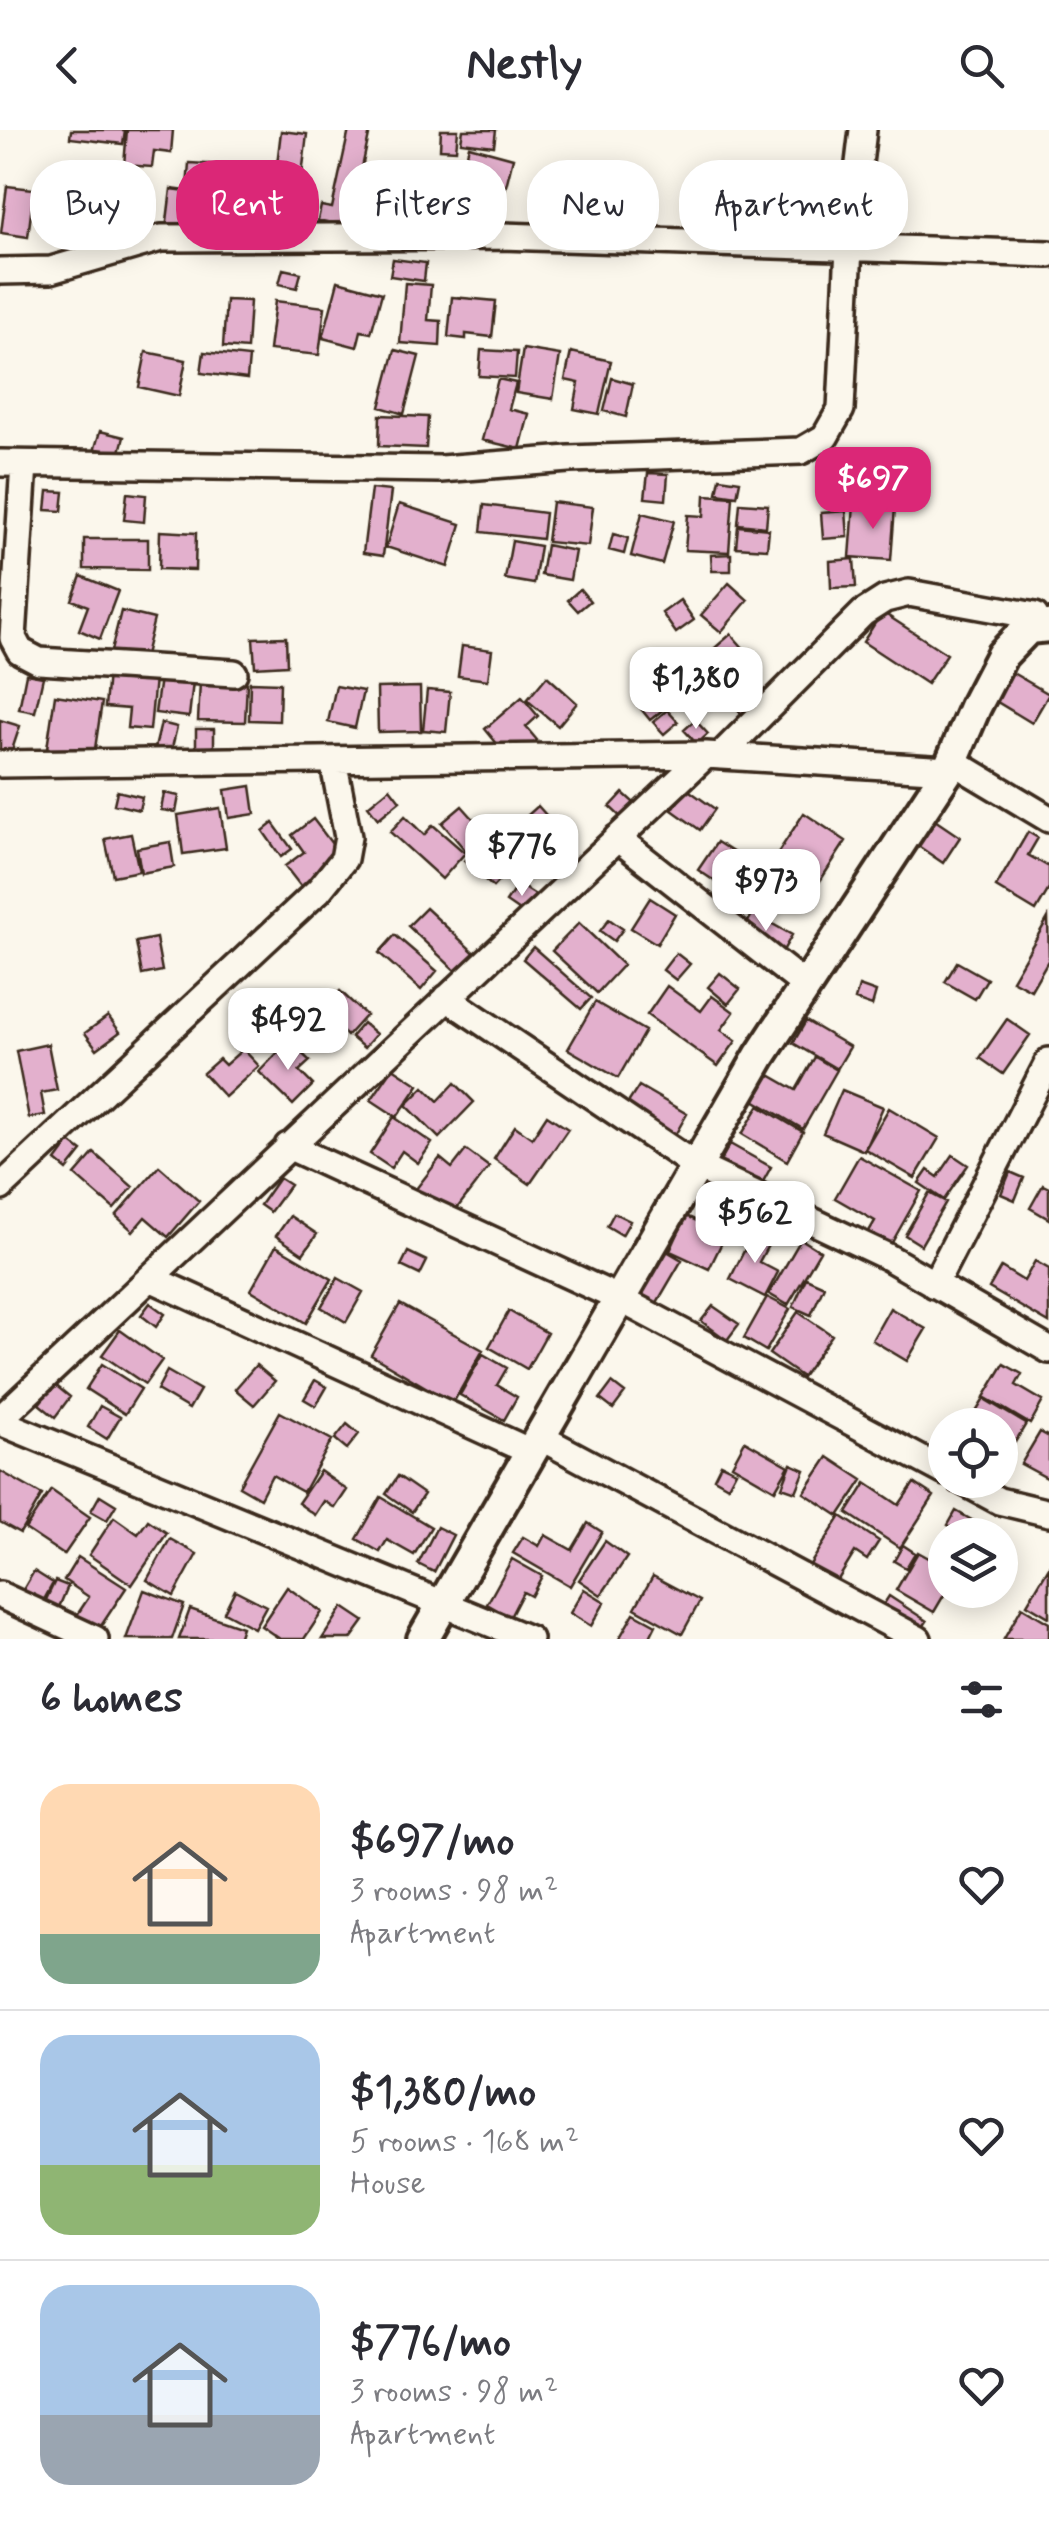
<!DOCTYPE html>
<html lang="en">
<head>
<meta charset="utf-8">
<style>
  body { margin:0; font-family:Mynerve,sans-serif; background:#f2f2f3; color:#2b2b33; height:100vh; display:flex; flex-direction:column; font-size:38px; white-space:nowrap }
  * { box-sizing:border-box; margin:0 }
  p { font-size:32px; color:#7c7c81 }
  .icon { flex:none; width:55px; height:55px; fill:none; stroke:currentColor; stroke-width:2; stroke-linecap:round; stroke-linejoin:round }
  .map { position:relative; height:1509px; overflow:hidden }
  .panel { display:flex; flex-direction:column; background:#fff; flex:1 }
  .panel>* { flex:none }
  .hud { position:absolute; left:30px; top:30px; width:990px; height:90px; display:flex; gap:20px }
  .buttons { position:absolute; left:928px; top:1278px; display:grid; gap:20px }
  .buttons a { display:grid; place-items:center; width:90px; height:90px; border-radius:50%; background:#fff; box-shadow:0 5px 25px #0003; font-size:50px }
  .price { position:absolute; translate:-50% -85px; padding:0 22px; border-radius:20px; background:#fff; color:#222; font-size:32px; line-height:65px; filter:drop-shadow(0 2px 5px #0008) }
  .price::after { content:''; position:absolute; left:50%; top:60px; width:30px; height:22px; margin-left:-15px; background:inherit; clip-path:polygon(0 0,100% 0,50% 100%) }
  .price.active { background:#db2777; color:#fff }
  ul { padding:0; list-style:none }
  li { display:flex; align-items:center; gap:30px; height:250px; padding:0 40px }
  li+li { border-top:2px solid #e1e1e2 }
  li span { display:grid; place-items:center; flex:none; width:280px; height:200px; border-radius:30px; color:#555 }
  li>.icon { margin-inline-start:auto }
  span .icon { width:120px; height:120px; fill:#fffc; stroke-width:1 }
  li b { font-size:42px }
  h2 { display:flex; justify-content:space-between; align-items:center; height:120px; padding:0 40px; font-size:42px }
  .tag { padding:0 35px; border-radius:40px; background:#fff; box-shadow:0 5px 25px #0003; font-size:35px; line-height:90px }
  .tag.active { background:#db2777; color:#fff }
  header { display:flex; justify-content:space-between; align-items:center; height:130px; padding:0 40px; background:#fff; font-size:45px; font-weight:700 }
  .map>svg:first-child { display:block }
  .building { fill:#e3b0cd; stroke:#3b2a1e; stroke-width:2.5 }
  .lines { fill:none; stroke-linecap:round; stroke-linejoin:round }
  .minor-casing { stroke:#3b2a1e; stroke-width:32 }
  .tertiary-casing { stroke:#3b2a1e; stroke-width:38 }
  .minor { stroke:#fbf7ec; stroke-width:25 }
  .tertiary { stroke:#fbf7ec; stroke-width:30 }
</style>
</head>
<body>
<header><svg class="icon" aria-label="back" viewBox="0 0 24 24"><path d="M15 5l-7 7 7 7"/></svg>Nestly<svg class="icon" aria-label="search" viewBox="0 0 24 24"><circle cx="10" cy="10" r="6"/><path d="M15 15l6 6"/></svg></header>
<div class="map">
<svg width="1049" height="1509" viewBox="0 0 1049 1509">
  <rect width="100%" height="100%" fill="#fbf7ec"/>
  <filter id="ink" filterUnits="userSpaceOnUse"><feTurbulence type="fractalNoise" baseFrequency=".01" numOctaves="2"/><feDisplacementMap in="SourceGraphic" scale="20" xChannelSelector="R" yChannelSelector="G"/><feConvolveMatrix kernelMatrix="1 2 1 2 8 2 1 2 1" color-interpolation-filters="sRGB"/></filter>
  <g filter="url(#ink)">
    <!-- building -->
    <path class="building" d="M 71,0 L 125,0 L 123,14 L 70,8 Z
      M 127,0 L 173,0 L 171,23 L 154,21 L 152,37 L 124,35 Z
      M 349,0 L 370,1 L 349,97 L 318,90 L 321,76 L 332,78 Z
      M 441,0 L 458,0 L 456,20 L 440,19 Z
      M 463,0 L 496,0 L 494,16 L 461,12 Z
      M 281,1 L 307,4 L 296,95 L 270,93 Z
      M 469,16 L 513,28 L 500,80 L 455,69 Z
      M 189,33 L 241,36 L 239,61 L 187,58 Z
      M 7,56 L 34,59 L 28,107 L 1,103 Z
      M 171,59 L 234,67 L 231,87 L 197,83 L 195,103 L 166,99 Z
      M 263,64 L 267,92 L 250,95 L 246,66 Z
      M 393,129 L 426,133 L 424,151 L 390,146 Z
      M 283,139 L 301,143 L 297,158 L 279,154 Z
      M 338,151 L 382,163 L 371,203 L 361,201 L 357,217 L 323,208 Z
      M 405,153 L 431,155 L 428,190 L 441,191 L 440,216 L 400,213 Z
      M 452,167 L 496,171 L 492,207 L 466,204 L 466,209 L 448,207 Z
      M 226,170 L 250,171 L 247,219 L 223,217 Z
      M 275,171 L 325,177 L 319,225 L 269,220 Z
      M 523,219 L 560,225 L 553,269 L 516,263 Z
      M 395,220 L 419,226 L 404,284 L 380,277 Z
      M 481,220 L 517,222 L 515,248 L 479,246 Z
      M 146,222 L 186,230 L 179,266 L 139,257 Z
      M 204,222 L 249,227 L 247,249 L 201,243 Z
      M 571,222 L 611,231 L 599,284 L 574,279 L 579,253 L 565,250 Z
      M 612,248 L 633,254 L 626,287 L 604,281 Z
      M 498,249 L 516,253 L 509,279 L 529,284 L 520,319 L 482,310 Z
      M 380,285 L 428,287 L 426,318 L 379,316 Z
      M 100,301 L 124,307 L 119,325 L 95,318 Z
      M 648,343 L 668,344 L 666,370 L 645,368 Z
      M 720,348 L 740,351 L 737,366 L 717,363 Z
      M 371,359 L 391,361 L 383,426 L 363,423 Z
      M 48,361 L 64,362 L 62,381 L 46,380 Z
      M 127,363 L 146,365 L 144,392 L 124,390 Z
      M 705,365 L 733,367 L 729,422 L 685,420 L 688,385 L 704,386 Z
      M 552,372 L 593,377 L 588,416 L 547,412 Z
      M 740,373 L 768,375 L 766,397 L 738,394 Z
      M 399,374 L 461,394 L 448,437 L 386,417 Z
      M 484,375 L 545,383 L 542,409 L 481,402 Z
      M 854,375 L 895,377 L 891,430 L 850,427 Z
      M 846,381 L 848,407 L 823,409 L 821,383 Z
      M 642,383 L 674,391 L 662,434 L 631,426 Z
      M 738,396 L 769,399 L 767,419 L 736,417 Z
      M 160,401 L 196,403 L 195,440 L 159,439 Z
      M 613,404 L 628,408 L 624,424 L 609,420 Z
      M 84,409 L 148,409 L 148,440 L 84,439 Z
      M 512,411 L 540,416 L 534,454 L 505,449 Z
      M 546,415 L 575,421 L 570,450 L 541,445 Z
      M 731,424 L 731,441 L 712,441 L 711,425 Z
      M 854,429 L 856,457 L 831,458 L 830,431 Z
      M 81,446 L 118,461 L 100,509 L 79,500 L 88,476 L 72,470 Z
      M 729,453 L 748,470 L 721,502 L 701,485 Z
      M 580,459 L 590,471 L 578,481 L 568,470 Z
      M 680,470 L 694,490 L 676,503 L 662,483 Z
      M 121,481 L 154,489 L 144,529 L 111,521 Z
      M 882,482 L 947,524 L 927,554 L 863,512 Z
      M 731,504 L 760,537 L 737,558 L 708,524 Z
      M 286,507 L 287,535 L 255,537 L 253,508 Z
      M 462,516 L 492,520 L 488,550 L 458,546 Z
      M 700,524 L 717,541 L 695,565 L 677,549 Z
      M 1011,542 L 1049,564 L 1032,593 L 994,570 Z
      M 108,543 L 155,548 L 150,600 L 127,598 L 129,579 L 105,577 Z
      M 26,544 L 43,547 L 35,582 L 19,579 Z
      M 547,546 L 577,573 L 558,596 L 527,570 Z
      M 160,548 L 193,552 L 189,587 L 155,583 Z
      M 200,552 L 247,553 L 245,592 L 198,591 Z
      M 250,552 L 280,553 L 279,591 L 249,590 Z
      M 661,554 L 675,570 L 650,590 L 637,574 Z
      M 336,556 L 363,561 L 355,598 L 328,592 Z
      M 420,557 L 421,601 L 378,602 L 377,558 Z
      M 735,558 L 752,574 L 742,584 L 725,568 Z
      M 427,560 L 450,562 L 446,602 L 423,600 Z
      M 55,565 L 102,572 L 93,632 L 46,625 Z
      M 522,567 L 538,586 L 526,597 L 537,610 L 512,632 L 485,599 Z
      M 667,580 L 678,592 L 664,604 L 653,592 Z
      M 0,590 L 20,596 L 11,623 L 0,619 Z
      M 695,590 L 708,604 L 697,614 L 684,600 Z
      M 161,593 L 177,597 L 171,622 L 155,618 Z
      M 196,599 L 214,599 L 214,627 L 196,627 Z
      M 251,656 L 255,684 L 229,688 L 225,660 Z
      M 390,658 L 400,671 L 378,689 L 368,676 Z
      M 687,659 L 715,679 L 700,700 L 672,680 Z
      M 117,661 L 142,667 L 139,680 L 114,674 Z
      M 164,663 L 179,666 L 176,682 L 161,680 Z
      M 623,663 L 642,680 L 629,695 L 610,677 Z
      M 462,676 L 486,703 L 466,721 L 442,693 Z
      M 538,676 L 562,703 L 544,720 L 520,692 Z
      M 220,678 L 226,718 L 183,724 L 178,685 Z
      M 923,682 L 960,707 L 943,733 L 905,707 Z
      M 804,683 L 846,711 L 807,771 L 764,744 Z
      M 405,686 L 424,705 L 433,695 L 465,723 L 442,749 L 390,702 Z
      M 510,688 L 542,718 L 525,737 L 493,707 Z
      M 313,689 L 342,727 L 302,758 L 285,736 L 304,722 L 292,705 Z
      M 273,693 L 292,719 L 281,727 L 263,701 Z
      M 1028,702 L 1038,708 L 1028,725 L 1049,737 L 1049,759 L 1036,781 L 996,757 Z
      M 131,704 L 139,741 L 113,746 L 105,709 Z
      M 487,705 L 517,731 L 493,757 L 464,731 Z
      M 170,712 L 174,737 L 141,743 L 137,718 Z
      M 717,712 L 736,724 L 716,752 L 698,740 Z
      M 745,751 L 767,766 L 759,777 L 737,761 Z
      M 518,754 L 537,766 L 525,785 L 506,772 Z
      M 650,768 L 675,784 L 657,814 L 631,798 Z
      M 426,778 L 480,828 L 462,847 L 408,796 Z
      M 753,783 L 792,805 L 780,826 L 741,804 Z
      M 1048,788 L 1049,829 L 1031,860 L 1012,850 Z
      M 609,789 L 623,799 L 614,811 L 600,801 Z
      M 579,793 L 623,835 L 597,863 L 552,821 Z
      M 395,805 L 437,841 L 421,860 L 379,823 Z
      M 156,808 L 162,841 L 142,845 L 136,812 Z
      M 533,817 L 591,868 L 581,879 L 523,829 Z
      M 676,823 L 690,834 L 676,850 L 663,840 Z
      M 957,832 L 987,849 L 975,869 L 945,852 Z
      M 720,843 L 740,859 L 728,874 L 708,857 Z
      M 667,856 L 701,881 L 712,866 L 734,882 L 721,900 L 736,911 L 718,936 L 647,885 Z
      M 859,856 L 876,862 L 872,876 L 855,870 Z
      M 340,861 L 366,885 L 347,906 L 321,882 Z
      M 595,872 L 645,901 L 618,948 L 568,919 Z
      M 108,886 L 120,902 L 97,919 L 85,903 Z
      M 1007,889 L 1030,905 L 1003,944 L 980,928 Z
      M 806,891 L 850,917 L 837,939 L 793,913 Z
      M 363,893 L 376,904 L 364,918 L 351,907 Z
      M 289,911 L 310,931 L 299,941 L 313,955 L 293,975 L 259,942 Z
      M 48,914 L 57,960 L 41,963 L 45,985 L 29,988 L 16,921 Z
      M 243,919 L 259,936 L 225,967 L 203,943 L 219,929 L 225,935 Z
      M 815,927 L 837,940 L 803,999 L 752,969 L 766,943 L 796,960 Z
      M 393,938 L 419,955 L 397,987 L 371,970 Z
      M 455,953 L 474,972 L 439,1008 L 406,975 L 424,957 L 438,971 Z
      M 639,956 L 687,984 L 675,1005 L 626,976 Z
      M 842,960 L 883,977 L 864,1021 L 823,1003 Z
      M 759,976 L 803,1002 L 787,1031 L 742,1004 Z
      M 889,978 L 939,1008 L 915,1048 L 865,1019 Z
      M 547,985 L 568,999 L 530,1054 L 494,1029 L 515,996 L 532,1008 Z
      M 394,987 L 432,1013 L 418,1033 L 402,1021 L 391,1038 L 370,1024 Z
      M 70,1012 L 82,1021 L 67,1040 L 56,1031 Z
      M 730,1014 L 771,1037 L 760,1057 L 711,1048 Z
      M 466,1020 L 489,1037 L 451,1086 L 416,1059 L 440,1028 L 452,1038 Z
      M 94,1023 L 133,1057 L 114,1079 L 75,1045 Z
      M 953,1025 L 968,1035 L 944,1070 L 919,1053 L 928,1040 L 938,1047 Z
      M 859,1026 L 921,1061 L 890,1116 L 868,1103 L 875,1091 L 835,1068 Z
      M 159,1036 L 199,1071 L 168,1107 L 145,1087 L 133,1101 L 116,1086 Z
      M 1010,1042 L 1024,1048 L 1015,1070 L 1001,1064 Z
      M 279,1048 L 290,1055 L 270,1082 L 260,1075 Z
      M 1043,1055 L 1049,1058 L 1049,1089 L 1030,1078 Z
      M 929,1063 L 946,1072 L 921,1115 L 905,1105 Z
      M 614,1083 L 630,1091 L 622,1105 L 607,1096 Z
      M 290,1086 L 317,1104 L 303,1124 L 276,1106 Z
      M 686,1086 L 726,1104 L 709,1139 L 670,1121 Z
      M 755,1099 L 772,1108 L 759,1132 L 778,1142 L 765,1167 L 730,1149 Z
      M 801,1109 L 820,1121 L 788,1175 L 769,1164 Z
      M 276,1116 L 332,1149 L 306,1193 L 251,1160 Z
      M 665,1120 L 682,1130 L 655,1176 L 637,1166 Z
      M 408,1122 L 427,1131 L 420,1145 L 401,1136 Z
      M 1035,1131 L 1049,1139 L 1049,1193 L 989,1158 L 1001,1137 L 1024,1151 Z
      M 338,1148 L 363,1162 L 346,1192 L 321,1177 Z
      M 806,1148 L 824,1156 L 811,1185 L 793,1177 Z
      M 767,1167 L 790,1179 L 766,1221 L 744,1208 Z
      M 150,1173 L 165,1184 L 156,1197 L 141,1185 Z
      M 400,1174 L 483,1220 L 453,1273 L 371,1225 Z
      M 713,1176 L 739,1194 L 727,1210 L 701,1191 Z
      M 890,1178 L 926,1199 L 907,1231 L 872,1210 Z
      M 509,1181 L 547,1203 L 527,1239 L 489,1217 Z
      M 798,1182 L 832,1205 L 802,1247 L 769,1224 Z
      M 120,1200 L 162,1230 L 145,1254 L 102,1225 Z
      M 483,1224 L 507,1238 L 497,1255 L 517,1267 L 504,1290 L 460,1265 Z
      M 102,1234 L 141,1259 L 125,1284 L 86,1259 Z
      M 1004,1234 L 1022,1244 L 1016,1255 L 1043,1271 L 1030,1294 L 984,1267 Z
      M 256,1235 L 275,1251 L 254,1275 L 235,1259 Z
      M 167,1241 L 200,1260 L 189,1279 L 157,1260 Z
      M 315,1250 L 327,1257 L 316,1276 L 304,1269 Z
      M 612,1253 L 625,1263 L 613,1279 L 600,1269 Z
      M 54,1254 L 70,1267 L 55,1287 L 39,1274 Z
      M 984,1269 L 1026,1294 L 1005,1329 L 1000,1326 L 1000,1295 L 968,1295 Z
      M 100,1276 L 120,1287 L 107,1309 L 88,1297 Z
      M 280,1282 L 332,1310 L 303,1362 L 272,1345 L 260,1368 L 239,1356 Z
      M 347,1294 L 359,1304 L 347,1319 L 335,1309 Z
      M 1040,1302 L 1049,1307 L 1049,1344 L 1047,1348 L 1021,1334 Z
      M 745,1311 L 789,1336 L 775,1360 L 732,1335 Z
      M 828,1327 L 863,1350 L 839,1386 L 804,1363 Z
      M 721,1334 L 736,1341 L 728,1356 L 714,1348 Z
      M 791,1334 L 805,1340 L 796,1362 L 782,1357 Z
      M 0,1341 L 42,1365 L 20,1403 L 0,1392 Z
      M 320,1341 L 347,1360 L 335,1378 L 324,1371 L 315,1385 L 298,1373 Z
      M 398,1346 L 424,1364 L 412,1382 L 386,1364 Z
      M 866,1353 L 899,1375 L 914,1353 L 934,1366 L 900,1418 L 847,1383 Z
      M 51,1360 L 90,1387 L 64,1425 L 25,1399 Z
      M 100,1365 L 116,1375 L 107,1390 L 91,1381 Z
      M 381,1367 L 431,1397 L 414,1425 L 387,1410 L 380,1422 L 357,1409 Z
      M 956,1381 L 977,1393 L 971,1405 L 965,1405 L 948,1395 Z
      M 841,1386 L 879,1411 L 867,1430 L 855,1422 L 836,1453 L 809,1436 Z
      M 114,1387 L 138,1404 L 148,1390 L 167,1403 L 132,1455 L 89,1425 Z
      M 588,1393 L 602,1402 L 570,1456 L 513,1423 L 523,1407 L 539,1416 L 545,1405 L 572,1420 Z
      M 437,1397 L 453,1405 L 434,1442 L 418,1434 Z
      M 170,1409 L 197,1424 L 174,1466 L 147,1450 Z
      M 605,1411 L 627,1427 L 601,1465 L 579,1450 Z
      M 903,1415 L 915,1423 L 906,1438 L 894,1431 Z
      M 918,1422 L 945,1437 L 945,1460 L 947,1460 L 934,1482 L 896,1460 Z
      M 78,1427 L 126,1458 L 95,1505 L 73,1491 L 89,1467 L 64,1450 Z
      M 512,1429 L 542,1446 L 531,1466 L 523,1462 L 510,1487 L 487,1474 Z
      M 1049,1437 L 1049,1487 L 1027,1474 Z
      M 34,1441 L 53,1453 L 40,1477 L 20,1465 Z
      M 653,1446 L 700,1471 L 682,1504 L 635,1478 Z
      M 55,1451 L 68,1456 L 57,1482 L 43,1476 Z
      M 287,1457 L 322,1482 L 304,1509 L 280,1509 L 261,1496 Z
      M 584,1459 L 605,1472 L 591,1496 L 570,1483 Z
      M 144,1460 L 184,1475 L 172,1509 L 126,1509 Z
      M 235,1460 L 266,1476 L 254,1498 L 224,1482 Z
      M 889,1466 L 927,1491 L 915,1509 L 876,1486 Z
      M 343,1477 L 364,1491 L 351,1509 L 322,1509 Z
      M 1022,1477 L 1049,1493 L 1049,1509 L 1004,1509 Z
      M 190,1479 L 242,1497 L 238,1509 L 179,1509 Z
      M 634,1483 L 656,1495 L 649,1509 L 619,1509 Z"/>
    <g class="lines">
      <defs>
        <path id="minor" d="M 0,141 L 51,140 L 161,108 L 502,106 L 1049,124
          M 0,333 L 441,339 L 569,329 L 801,321 L 825,307 L 841,279 L 849,117 L 863,0
          M 24,334 L 13,508 L 20,521 L 39,531 L 234,543
          M 720,626 L 863,483 L 885,469 L 909,463 L 1035,486
          M 952,631 L 1049,689
          M 0,634 L 706,625 L 948,640
          M 617,708 L 806,856
          M 447,868 L 696,1036 L 886,1126 L 1049,1220
          M 288,1016 L 620,1169 L 945,1342
          M 1,1057 L 319,760 L 344,729 L 348,707 L 333,630
          M 150,1148 L 531,1322
          M 934,1155 L 1049,931
          M 0,1289 L 706,625
          M 0,1292 L 529,1509
          M 540,1307 L 918,1509
          M 960,1350 L 999,1371 L 1049,1383
          M 0,1465 L 95,1509"/>
        <path id="tertiary" d="M 423,1509 L 760,926 L 948,640 L 975,577 L 1002,525 L 1028,498 L 1049,496"/>
      </defs>
      <!-- minor casing -->
      <use href="#minor" class="minor-casing"/>
      <!-- tertiary casing -->
      <use href="#tertiary" class="tertiary-casing"/>
      <!-- minor -->
      <use href="#minor" class="minor"/>
      <!-- tertiary -->
      <use href="#tertiary" class="tertiary"/>
    </g>
  </g>
</svg>
<div class="buttons">
<a><svg class="icon" aria-label="locate" viewBox="0 0 24 24"><circle cx="12" cy="12" r="6"/><path d="M12 2v4M12 18v4M2 12h4M18 12h4"/></svg></a>
<a><svg class="icon" aria-label="layers" viewBox="0 0 24 24"><path d="M12 4l9 5-9 5-9-5zM3 14l9 5 9-5"/></svg></a>
</div>
<b class="price active" style="left:873px;top:402px">$697</b>
<b class="price" style="left:696px;top:602px">$1,380</b>
<b class="price" style="left:522px;top:769px">$776</b>
<b class="price" style="left:766px;top:804px">$973</b>
<b class="price" style="left:288px;top:943px">$492</b>
<b class="price" style="left:755px;top:1136px">$562</b>
<div class="hud">
<a class="tag">Buy</a>
<a class="tag active">Rent</a>
<a class="tag">Filters</a>
<a class="tag">New</a>
<a class="tag">Apartment</a>
</div>
</div>
<section class="panel">
<h2>6 homes<svg class="icon" aria-label="filters" viewBox="0 0 24 24"><path d="M4 7h16M4 17h16"/><circle cx="9" cy="7" r="2"/><circle cx="15" cy="17" r="2"/></svg></h2>
<ul>
<li><span style="background:linear-gradient(#ffd9b3 75%,#7fa58c 0)"><svg class="icon" aria-label="home" viewBox="0 0 24 24"><path d="M3 11l9-7 9 7M6 9v11h12V9"/></svg></span><div><b>$697/mo</b><p>3 rooms · 98 m²</p><p>Apartment</p></div><svg class="icon" aria-label="heart" viewBox="0 0 24 24"><path d="M12 20l-8-8c-3-5 5-10 8-4 3-6 11-1 8 4z"/></svg></li>
<li><span style="background:linear-gradient(#a9c7e8 65%,#8fb573 0)"><svg class="icon" aria-label="home" viewBox="0 0 24 24"><path d="M3 11l9-7 9 7M6 9v11h12V9"/></svg></span><div><b>$1,380/mo</b><p>5 rooms · 168 m²</p><p>House</p></div><svg class="icon" aria-label="heart" viewBox="0 0 24 24"><path d="M12 20l-8-8c-3-5 5-10 8-4 3-6 11-1 8 4z"/></svg></li>
<li><span style="background:linear-gradient(#a9c7e8 65%,#9aa5b1 0)"><svg class="icon" aria-label="home" viewBox="0 0 24 24"><path d="M3 11l9-7 9 7M6 9v11h12V9"/></svg></span><div><b>$776/mo</b><p>3 rooms · 98 m²</p><p>Apartment</p></div><svg class="icon" aria-label="heart" viewBox="0 0 24 24"><path d="M12 20l-8-8c-3-5 5-10 8-4 3-6 11-1 8 4z"/></svg></li>
</ul>
</section>
</body>
</html>
